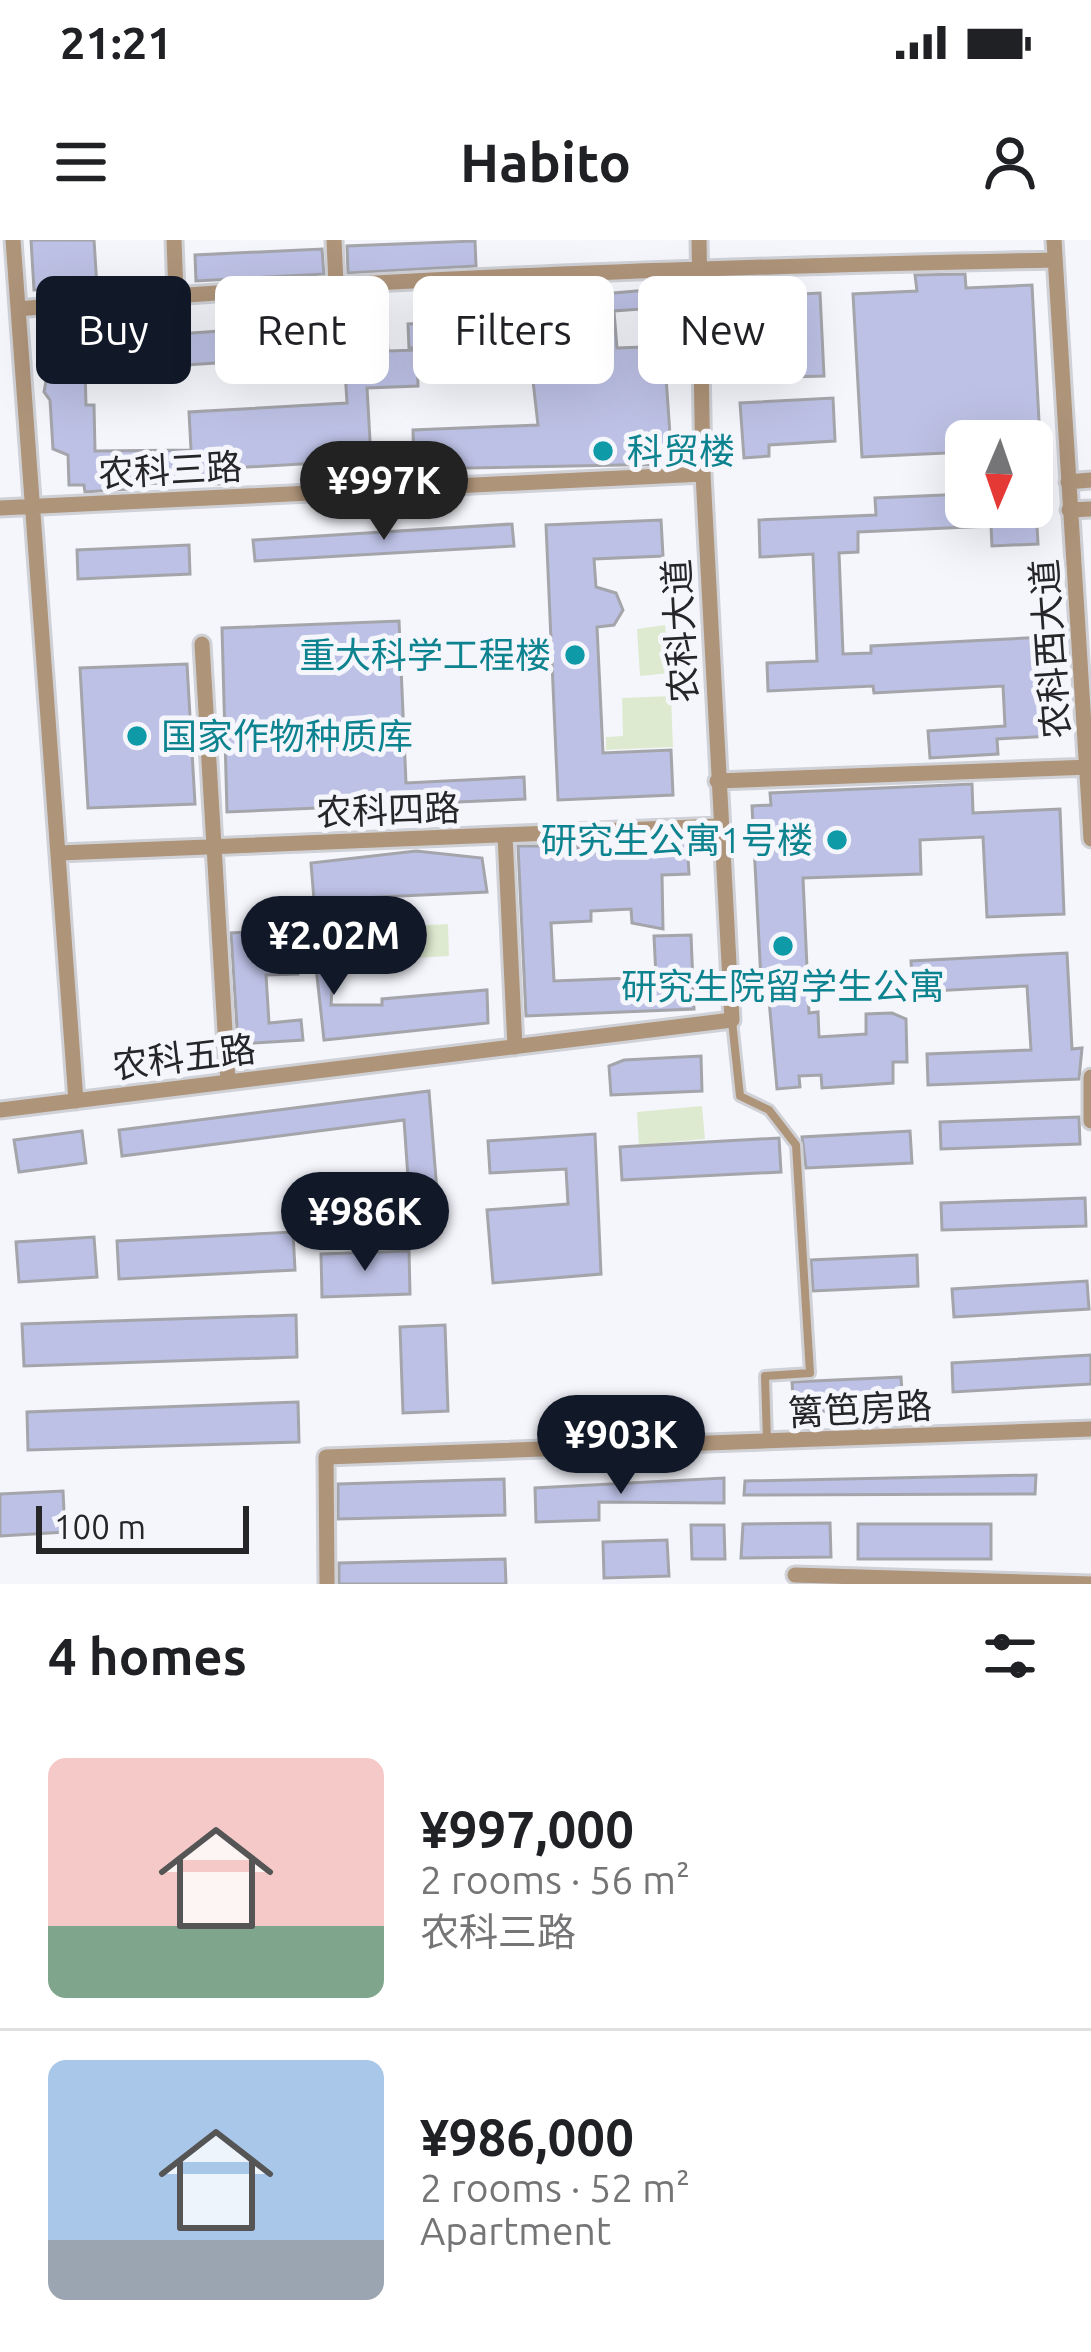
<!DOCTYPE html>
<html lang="en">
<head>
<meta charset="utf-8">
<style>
  body { margin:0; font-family:Ubuntu,"Noto Sans SC",sans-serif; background:#f2f2f2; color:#202124; height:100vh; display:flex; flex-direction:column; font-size:45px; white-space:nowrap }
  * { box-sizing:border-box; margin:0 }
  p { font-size:39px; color:#757577 }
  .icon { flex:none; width:66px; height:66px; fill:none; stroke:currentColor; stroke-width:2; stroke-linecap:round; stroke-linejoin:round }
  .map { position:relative; height:1344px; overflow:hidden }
  .panel { display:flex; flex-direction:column; background:#fff; flex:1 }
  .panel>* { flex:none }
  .hud { position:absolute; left:36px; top:36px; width:1020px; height:108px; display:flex; gap:24px }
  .needle { width:78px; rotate:182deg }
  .controls { position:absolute; left:945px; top:180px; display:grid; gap:24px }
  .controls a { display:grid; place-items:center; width:108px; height:108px; border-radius:18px; background:#fff; box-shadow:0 12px 48px #0002; font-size:60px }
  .scale { position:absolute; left:36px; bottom:30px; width:213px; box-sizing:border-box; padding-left:12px; border:6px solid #262629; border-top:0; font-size:33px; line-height:42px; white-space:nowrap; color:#262629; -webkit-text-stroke:9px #f5f6fc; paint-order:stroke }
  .price { position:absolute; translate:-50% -102px; padding:0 27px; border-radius:42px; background:#111827; color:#fff; font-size:39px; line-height:78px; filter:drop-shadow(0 3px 6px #0008) }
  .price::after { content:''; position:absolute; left:50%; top:72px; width:36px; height:27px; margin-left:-18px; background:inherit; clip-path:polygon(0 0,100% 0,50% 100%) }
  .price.on { background:#222; color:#fff }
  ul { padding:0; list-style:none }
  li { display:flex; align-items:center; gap:36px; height:300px; padding:0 48px }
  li+li { border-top:3px solid #e0e0e0 }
  li span { display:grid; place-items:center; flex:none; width:336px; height:240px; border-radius:18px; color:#555 }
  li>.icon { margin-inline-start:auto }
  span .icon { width:144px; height:144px; fill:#fffc; stroke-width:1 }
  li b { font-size:51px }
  h2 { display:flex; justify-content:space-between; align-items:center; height:144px; padding:0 48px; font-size:51px }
  .tag { padding:0 42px; border-radius:18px; background:#fff; box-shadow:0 12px 48px #0002; font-size:42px; line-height:108px }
  .tag.on { background:#111827; color:#fff }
  .status { display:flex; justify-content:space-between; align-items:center; height:84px; padding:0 60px; background:#fff; direction:ltr }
  .status svg { height:33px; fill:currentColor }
  header { display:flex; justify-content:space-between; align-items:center; height:156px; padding:0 48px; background:#fff; font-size:54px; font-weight:700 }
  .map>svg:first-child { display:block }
  .green { fill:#deead0 }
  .building { fill:#bdc1e5; stroke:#a4a5ab; stroke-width:3; fill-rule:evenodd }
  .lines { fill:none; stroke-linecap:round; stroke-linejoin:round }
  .lane-casing { stroke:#d0d1d6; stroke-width:14 }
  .street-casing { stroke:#d0d1d6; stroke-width:21 }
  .lane { stroke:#ae9479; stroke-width:8 }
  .street { stroke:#ae9479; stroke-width:15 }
  .culture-dot { fill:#0f9aa8; stroke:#f5f6fc; stroke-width:4.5 }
  .labels { text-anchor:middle; stroke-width:10; stroke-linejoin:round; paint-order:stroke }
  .culture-label { font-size:36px; fill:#0d838f; stroke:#f5f6fc; text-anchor:start }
  .street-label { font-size:36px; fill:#262629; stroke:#f5f6fc }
</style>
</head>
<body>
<div class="status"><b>21:21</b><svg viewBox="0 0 49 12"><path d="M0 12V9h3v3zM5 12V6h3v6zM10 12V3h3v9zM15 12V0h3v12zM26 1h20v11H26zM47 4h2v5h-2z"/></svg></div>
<header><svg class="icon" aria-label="menu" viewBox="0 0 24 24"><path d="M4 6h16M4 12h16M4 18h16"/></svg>Habito<svg class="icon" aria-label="person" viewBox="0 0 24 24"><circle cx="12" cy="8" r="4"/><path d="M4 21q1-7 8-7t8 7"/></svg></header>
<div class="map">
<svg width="1091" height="1344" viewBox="0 0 1091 1344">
  <rect width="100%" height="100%" fill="#f5f6fc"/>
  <!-- green -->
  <path class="green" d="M 665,385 L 670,433 L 640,436 L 637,389 Z
    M 671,456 L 673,507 L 606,510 L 606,497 L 623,496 L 622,458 Z
    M 448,684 L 449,716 L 390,719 L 389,687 Z
    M 702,866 L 705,899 L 639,905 L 637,872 Z"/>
  <!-- building -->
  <path class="building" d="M 31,0 L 94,0 L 97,47 L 34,50 Z
    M 475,1 L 476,26 L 348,33 L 347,6 Z
    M 322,9 L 324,34 L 196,41 L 195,15 Z
    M 965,34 L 966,48 L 1032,45 L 1040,201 L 966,201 L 966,212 L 862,217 L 853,54 L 917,51 L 915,35 Z
    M 660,49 L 672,224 L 414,229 L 413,190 L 538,185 L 532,132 L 560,131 L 559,106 L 409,108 L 408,84 L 523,79 L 522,71 L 557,70 L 556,58 ZM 641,69 L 643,107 L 617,108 L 614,71 Z
    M 820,53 L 824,136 L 791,137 L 790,125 L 771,115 L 755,89 L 730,91 L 729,77 L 723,77 L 722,58 Z
    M 386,74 L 388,111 L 417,110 L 418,146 L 367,148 L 372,235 L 319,239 L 318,223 L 231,228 L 232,244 L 129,243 L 129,249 L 85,252 L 84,245 L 69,245 L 68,215 L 53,209 L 50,160 L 44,152 L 49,125 L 85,129 L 86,165 L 94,165 L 95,211 L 191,210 L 189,172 L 347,163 L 344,115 L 108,130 L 107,99 L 348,82 L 348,75 Z
    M 833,158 L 835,201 L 769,205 L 769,216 L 744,218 L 740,163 Z
    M 966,254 L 966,267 L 1036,267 L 1038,304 L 992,306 L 991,286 L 858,292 L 858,312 L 839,313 L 843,414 L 871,413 L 871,406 L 1045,397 L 1051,496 L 997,499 L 998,514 L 930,518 L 928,491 L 1005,486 L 1003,446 L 874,453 L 873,446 L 768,451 L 767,423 L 817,421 L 813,314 L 760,317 L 759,280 L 876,275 L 875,258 Z
    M 661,280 L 663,316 L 594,319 L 596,347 L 616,353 L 623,370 L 614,385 L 597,387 L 603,513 L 671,510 L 673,555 L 558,560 L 546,285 Z
    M 512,284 L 514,306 L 255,321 L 253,300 Z
    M 189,305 L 190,334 L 78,339 L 77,310 Z
    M 399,381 L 406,543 L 524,537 L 525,559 L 227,572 L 222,388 Z
    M 187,424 L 195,564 L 88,568 L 80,428 Z
    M 972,544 L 973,573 L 1060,569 L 1064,674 L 987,677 L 983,597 L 920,600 L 921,634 L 803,638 L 809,773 L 818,772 L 819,797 L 866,794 L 866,774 L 892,773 L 906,779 L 907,822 L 893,822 L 893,843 L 822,848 L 821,835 L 799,836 L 800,847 L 777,849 L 769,760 L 762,760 L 752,566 L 771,565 L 770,553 Z
    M 687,600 L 689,634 L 662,635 L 663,689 L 632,683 L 631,669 L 591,671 L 591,681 L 551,683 L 554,741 L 656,737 L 654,696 L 691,695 L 694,769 L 526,776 L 518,606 L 578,606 L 579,613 L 655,609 L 654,601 Z
    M 416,611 L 482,618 L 487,652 L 314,660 L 311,623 Z
    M 263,691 L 264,707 L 335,705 L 331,765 L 382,765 L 382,759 L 487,750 L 488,783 L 324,800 L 316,727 L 298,728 L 298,734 L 266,735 L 269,783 L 301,780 L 303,800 L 238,804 L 231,693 Z
    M 1067,713 L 1072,809 L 1082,808 L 1079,839 L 928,845 L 927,814 L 1031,810 L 1027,746 L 913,752 L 911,721 Z
    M 701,816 L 702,851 L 611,855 L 609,826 L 624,820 Z
    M 429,851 L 439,977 L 411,981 L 404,880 L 122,916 L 119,890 Z
    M 1079,877 L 1080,904 L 941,909 L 940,882 Z
    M 82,891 L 86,923 L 19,932 L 14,900 Z
    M 910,891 L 912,923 L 806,928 L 802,897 Z
    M 595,894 L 601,1034 L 493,1043 L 487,970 L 568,964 L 566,929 L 490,933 L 488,901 Z
    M 779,898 L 781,932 L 622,940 L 620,907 Z
    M 1085,958 L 1086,986 L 942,990 L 941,963 Z
    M 293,992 L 295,1030 L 119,1039 L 117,1001 Z
    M 94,997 L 97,1037 L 19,1042 L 16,1002 Z
    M 409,1011 L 410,1054 L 322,1057 L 321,1014 Z
    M 917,1015 L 918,1046 L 813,1051 L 811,1020 Z
    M 1087,1041 L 1089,1069 L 954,1077 L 952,1049 Z
    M 296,1075 L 297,1117 L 24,1126 L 22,1084 Z
    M 445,1085 L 448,1171 L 403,1173 L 400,1087 Z
    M 1091,1115 L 1091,1144 L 953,1152 L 952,1123 Z
    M 901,1137 L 903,1168 L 794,1173 L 792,1142 Z
    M 298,1162 L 299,1202 L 28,1210 L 27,1172 Z
    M 1036,1235 L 1035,1254 L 744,1255 L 745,1241 Z
    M 724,1238 L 724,1263 L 599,1262 L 599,1280 L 536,1282 L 535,1248 Z
    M 504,1239 L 505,1275 L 338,1279 L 338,1244 Z
    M 63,1251 L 65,1292 L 0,1296 L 0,1254 Z
    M 830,1283 L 831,1317 L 741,1318 L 743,1284 Z
    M 858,1284 L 991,1284 L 991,1319 L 858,1319 Z
    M 691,1285 L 724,1285 L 725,1319 L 692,1319 Z
    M 667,1300 L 669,1336 L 604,1338 L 603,1302 Z
    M 505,1319 L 506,1344 L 339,1344 L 339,1323 Z"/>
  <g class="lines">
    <defs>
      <path id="lane" d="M 732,781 L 740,856 L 769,870 L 796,905 L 810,1133 L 765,1136 L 767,1201"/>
      <path id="street" d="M 13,0 L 76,861
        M 174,0 L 176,54
        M 334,0 L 336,44
        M 1054,0 L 1091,599
        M 18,69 C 363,37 709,27 1055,20
        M 1068,242 L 1091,240
        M 0,268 L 703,234
        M 1069,270 L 1091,269
        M 202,404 L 228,842
        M 717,541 L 1091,527
        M 505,595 L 515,807
        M 59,613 L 719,586
        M 1091,837 L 1091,881
        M 0,870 L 732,780 L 703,234 L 699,0
        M 795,1335 L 1091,1344
        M 327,1344 L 326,1217 L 1091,1189"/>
    </defs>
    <!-- lane casing -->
    <use href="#lane" class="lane-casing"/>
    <!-- street casing -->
    <use href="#street" class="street-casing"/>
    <!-- lane -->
    <use href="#lane" class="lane"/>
    <!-- street -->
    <use href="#street" class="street"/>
  </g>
  <!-- markers -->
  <g class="culture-dot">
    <circle cx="603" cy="211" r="12"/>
    <circle cx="575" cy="415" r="12"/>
    <circle cx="137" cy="496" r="12"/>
    <circle cx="837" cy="600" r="12"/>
    <circle cx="783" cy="706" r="12"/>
  </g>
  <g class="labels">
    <!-- culture labels -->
    <g class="culture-label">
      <text x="627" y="224">科贸楼</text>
      <text x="551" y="428" text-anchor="end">重大科学工程楼</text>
      <text x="161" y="509">国家作物种质库</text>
      <text x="813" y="613" text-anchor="end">研究生公寓1号楼</text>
      <text x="783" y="759" text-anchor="middle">研究生院留学生公寓</text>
    </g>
    <!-- street labels -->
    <g class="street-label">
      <text transform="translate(170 230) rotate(-3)" y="13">农科三路</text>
      <text transform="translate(680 391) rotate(-93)" y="13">农科大道</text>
      <text transform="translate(1050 409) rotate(-94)" y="13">农科西大道</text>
      <text transform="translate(388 570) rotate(-2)" y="13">农科四路</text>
      <text transform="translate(184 817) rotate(-7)" y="13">农科五路</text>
      <text transform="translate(860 1169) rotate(-3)" y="13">篱笆房路</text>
    </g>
  </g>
</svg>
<div class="controls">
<a><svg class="needle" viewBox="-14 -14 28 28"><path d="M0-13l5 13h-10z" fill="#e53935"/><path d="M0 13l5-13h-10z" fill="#757577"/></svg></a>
</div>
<div class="scale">100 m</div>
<b class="price on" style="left:384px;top:303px">¥997K</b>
<b class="price" style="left:334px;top:758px">¥2.02M</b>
<b class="price" style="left:365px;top:1034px">¥986K</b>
<b class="price" style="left:621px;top:1257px">¥903K</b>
<div class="hud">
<a class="tag on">Buy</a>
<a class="tag">Rent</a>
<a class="tag">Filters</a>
<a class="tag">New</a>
</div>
</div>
<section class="panel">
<h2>4 homes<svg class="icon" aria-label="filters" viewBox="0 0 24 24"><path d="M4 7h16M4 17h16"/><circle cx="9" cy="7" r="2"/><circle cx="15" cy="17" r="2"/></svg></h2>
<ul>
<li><span style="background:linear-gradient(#f6c9c9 70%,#7fa58c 0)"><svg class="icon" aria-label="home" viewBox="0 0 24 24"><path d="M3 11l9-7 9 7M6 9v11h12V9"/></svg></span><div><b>¥997,000</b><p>2 rooms · 56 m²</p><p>农科三路</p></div></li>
<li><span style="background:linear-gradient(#a9c7e8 75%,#9aa5b1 0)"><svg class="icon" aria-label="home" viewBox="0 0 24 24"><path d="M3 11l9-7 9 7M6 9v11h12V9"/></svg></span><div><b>¥986,000</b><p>2 rooms · 52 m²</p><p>Apartment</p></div></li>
</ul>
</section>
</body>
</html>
